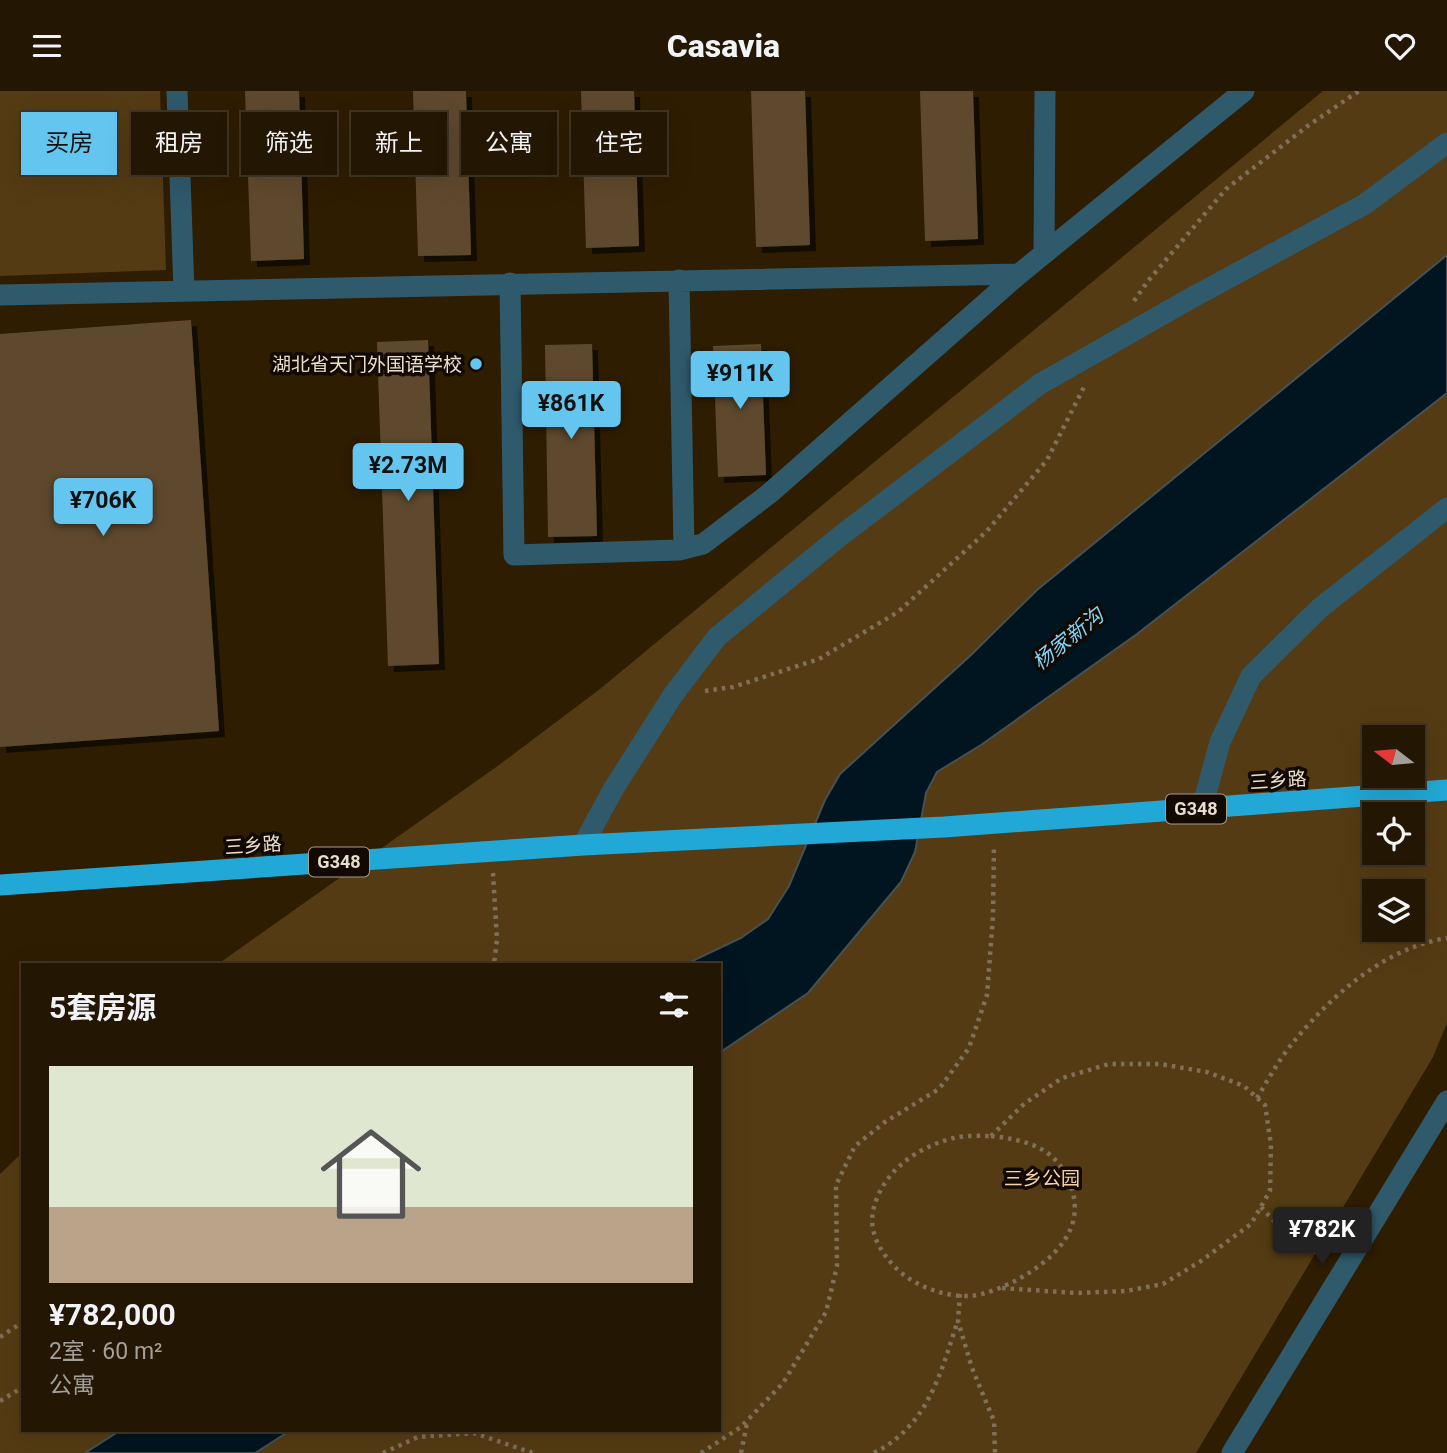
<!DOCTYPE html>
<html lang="zh">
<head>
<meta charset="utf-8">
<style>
  body { margin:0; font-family:Roboto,"Noto Sans SC",sans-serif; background:#2f2311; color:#f1f3f6; height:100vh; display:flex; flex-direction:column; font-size:26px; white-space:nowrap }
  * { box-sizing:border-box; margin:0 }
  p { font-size:23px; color:#a39f99 }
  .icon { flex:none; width:38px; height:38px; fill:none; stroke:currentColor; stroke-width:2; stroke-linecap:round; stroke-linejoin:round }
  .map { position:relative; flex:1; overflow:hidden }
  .panel { position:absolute; left:21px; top:872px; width:700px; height:469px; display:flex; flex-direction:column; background:#231602; border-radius:0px; box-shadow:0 7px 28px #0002,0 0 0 2px #403524 }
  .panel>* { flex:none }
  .hud { position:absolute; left:21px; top:21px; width:700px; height:63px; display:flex; gap:14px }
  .needle { width:46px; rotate:286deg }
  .fabs { position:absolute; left:1362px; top:634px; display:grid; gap:14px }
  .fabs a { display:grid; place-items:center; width:63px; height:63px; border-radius:0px; background:#231602; box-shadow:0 7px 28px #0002,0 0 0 2px #403524; font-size:35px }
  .price { position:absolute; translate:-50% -60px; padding:0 16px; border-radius:7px; background:#64c5ee; color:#111; font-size:23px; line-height:46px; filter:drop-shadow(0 2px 4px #0008) }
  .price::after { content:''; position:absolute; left:50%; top:42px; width:21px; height:16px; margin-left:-10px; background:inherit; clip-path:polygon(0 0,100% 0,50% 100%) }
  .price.on { background:#222; color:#fff }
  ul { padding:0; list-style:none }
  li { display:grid; align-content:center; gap:14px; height:371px; padding:0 28px }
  li span { display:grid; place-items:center; height:217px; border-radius:0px; color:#555 }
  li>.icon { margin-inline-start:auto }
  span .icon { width:126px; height:126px; fill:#fffc; stroke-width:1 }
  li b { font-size:30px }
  h2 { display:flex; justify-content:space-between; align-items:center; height:84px; padding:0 28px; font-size:30px }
  .chip { padding:0 24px; border-radius:0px; background:#231602; box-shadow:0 7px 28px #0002,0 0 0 2px #403524; font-size:24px; line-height:63px }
  .chip.on { background:#64c5ee; color:#111 }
  header { display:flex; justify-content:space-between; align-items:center; height:91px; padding:0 28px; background:#231602; font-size:32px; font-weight:800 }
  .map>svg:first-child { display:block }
  .green { fill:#543b13; fill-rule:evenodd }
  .water { fill:#001520; stroke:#465154; stroke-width:2 }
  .building { fill:#5e4a2e; filter:url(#shadow) }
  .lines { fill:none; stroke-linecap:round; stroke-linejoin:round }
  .path { stroke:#7f705a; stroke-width:4.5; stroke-dasharray:3.5 5; stroke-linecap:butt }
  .minor { stroke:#2f5a6c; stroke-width:21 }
  .highway { stroke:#22a8d6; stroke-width:21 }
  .poi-dot { fill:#64c5ee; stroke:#110902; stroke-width:2.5 }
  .labels { text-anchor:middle; stroke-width:7; stroke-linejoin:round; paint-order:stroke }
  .shield { fill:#110902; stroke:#a89d91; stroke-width:2 }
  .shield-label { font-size:18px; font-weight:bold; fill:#e9ddce }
  .poi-label { font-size:19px; fill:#e9ddce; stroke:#110902; text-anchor:end }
  .street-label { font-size:19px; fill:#e9ddce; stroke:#110902 }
  .park-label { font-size:19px; fill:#f8d3a1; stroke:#110902 }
  .water-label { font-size:21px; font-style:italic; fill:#82d5fa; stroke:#110902 }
</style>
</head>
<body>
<header><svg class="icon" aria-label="menu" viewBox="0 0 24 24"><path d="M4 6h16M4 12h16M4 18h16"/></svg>Casavia<svg class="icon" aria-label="heart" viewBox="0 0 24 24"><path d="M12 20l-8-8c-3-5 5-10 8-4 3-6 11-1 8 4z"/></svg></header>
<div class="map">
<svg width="1447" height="1362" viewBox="0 0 1447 1362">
  <defs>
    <filter id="shadow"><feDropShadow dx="6" dy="6" stdDeviation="0" flood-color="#0009"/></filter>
  </defs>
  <rect width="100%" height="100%" fill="#2f1d02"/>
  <!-- green -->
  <path class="green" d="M 0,0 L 160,0 L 166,179 L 0,185 Z
    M 1323,0 L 1447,0 L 1447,932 L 1433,966 L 1196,1362 L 0,1362 L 0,1083 L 23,1061 L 23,1339 L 719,1339 L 719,873 L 218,873 L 499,674 L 600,598 ZM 1374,646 L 1412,646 L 1412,684 L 1374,684 ZM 1374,723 L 1412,723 L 1412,761 L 1374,761 ZM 1374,800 L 1412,800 L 1412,838 L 1374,838 Z"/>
  <!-- water -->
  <path class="water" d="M 1447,164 L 1447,302 L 1137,543 L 981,654 L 937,681 L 926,702 L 915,761 L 901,791 L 808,902 L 719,962 L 719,873 L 686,873 L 741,847 L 768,828 L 789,795 L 825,709 L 840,683 L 971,564 L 1037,499 Z
    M 121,1339 L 291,1339 L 255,1362 L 85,1362 Z"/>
  <!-- building -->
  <path class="building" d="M 245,0 L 299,0 L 304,168 L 251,170 Z
    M 413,0 L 466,0 L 471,164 L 418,165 Z
    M 581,0 L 634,0 L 639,155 L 586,157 Z
    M 751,0 L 805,0 L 810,154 L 756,156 Z
    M 920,0 L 973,0 L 978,148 L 925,150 Z
    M 191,229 L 219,640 L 0,656 L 0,243 Z
    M 428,249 L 439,573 L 388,575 L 377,251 Z
    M 592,253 L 597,445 L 548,446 L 545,254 Z
    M 761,253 L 766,384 L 718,386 L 713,255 Z"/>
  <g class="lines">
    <!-- path -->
    <path class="path" d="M 1134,210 L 1148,190 L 1226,98 L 1309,34 L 1359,0
      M 705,600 L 733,596 L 819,568 L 898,521 L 987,440 L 1047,369 L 1084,296
      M 493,782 L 497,849 L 494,873
      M 1257,1007 C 1269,987 1281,965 1296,948 C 1335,901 1386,857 1447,847
      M 991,1045 L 1024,1013 L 1062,987 L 1109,973 L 1160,973 L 1207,981 L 1244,995 L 1265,1014 L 1271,1054 L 1270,1100 L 1251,1133 L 1201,1170 L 1163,1193 L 1126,1200 L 1076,1202 L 1001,1197
      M 991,1045 C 1025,1049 1054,1055 1069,1090 C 1089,1137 1054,1169 1015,1190 C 1002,1196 985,1204 970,1205 C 943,1206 911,1194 893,1174 C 875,1154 866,1133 877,1107 C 890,1075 921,1055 954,1047 C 965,1044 979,1045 991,1045 Z
      M 1261,1116 L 1282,1139 L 1325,1167
      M 960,1203 L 958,1230 L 972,1277 L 994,1330 L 995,1362
      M 0,1246 L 23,1231
      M 0,1310 L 23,1296
      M 383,1362 L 418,1346 L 474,1342 L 533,1362
      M 701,1362 L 741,1336 L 783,1292 L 826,1221 L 837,1175 L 836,1094 L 855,1055 L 885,1031 L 939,998 L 969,957 L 987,904 L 993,825 L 994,754
      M 741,1362 L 747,1332
      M 874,1362 C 927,1335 940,1285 957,1232"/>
    <!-- minor -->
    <path class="minor" d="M 177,0 L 184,200
      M 1044,161 L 1045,0
      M 679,189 L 684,458
      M 510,192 L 514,464 L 679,459 L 703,453 L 770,402 L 1019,183 L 1244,0
      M 0,204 L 1019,183
      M 1202,717 L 1220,651 L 1251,585 L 1320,517 L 1447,417
      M 583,754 L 614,697 L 673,604 L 717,546 L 839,446 L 1040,293 L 1193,206 L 1365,113 L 1447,52
      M 1232,1362 L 1447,1010"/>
    <!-- highway -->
    <path class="highway" d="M 0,794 L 583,754 L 944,736 L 1447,699"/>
  </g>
  <!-- markers -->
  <circle class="poi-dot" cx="476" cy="273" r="7"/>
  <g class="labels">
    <!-- shield labels -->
    <g class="shield">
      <rect x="1166" y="703.5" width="60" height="29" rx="5"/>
      <rect x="309" y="756.5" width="60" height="29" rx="5"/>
    </g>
    <g class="shield-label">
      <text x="1196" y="724">G348</text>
      <text x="339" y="777">G348</text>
    </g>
    <!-- poi labels -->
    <g class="poi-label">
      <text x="462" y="280">湖北省天门外国语学校</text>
    </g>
    <!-- street labels -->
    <g class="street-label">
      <text transform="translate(1278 689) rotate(-4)" y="7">三乡路</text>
      <text transform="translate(253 754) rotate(-4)" y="7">三乡路</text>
    </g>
    <!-- park labels -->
    <g class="park-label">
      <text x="1042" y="1094">三乡公园</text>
    </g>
    <!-- water labels -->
    <g class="water-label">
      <text transform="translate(1068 548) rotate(-39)" y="7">杨家新沟</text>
    </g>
  </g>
</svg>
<div class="fabs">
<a><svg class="needle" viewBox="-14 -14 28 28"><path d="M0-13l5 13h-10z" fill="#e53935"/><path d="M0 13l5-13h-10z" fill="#a39f99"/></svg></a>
<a><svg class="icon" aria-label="locate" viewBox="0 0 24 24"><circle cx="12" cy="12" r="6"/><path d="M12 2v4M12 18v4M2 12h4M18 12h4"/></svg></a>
<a><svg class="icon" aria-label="layers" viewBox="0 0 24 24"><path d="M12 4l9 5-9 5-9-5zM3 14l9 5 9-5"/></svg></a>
</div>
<b class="price" style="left:740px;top:320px">¥911K</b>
<b class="price" style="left:571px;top:350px">¥861K</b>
<b class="price" style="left:408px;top:412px">¥2.73M</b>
<b class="price" style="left:103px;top:447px">¥706K</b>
<b class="price on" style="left:1322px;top:1176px">¥782K</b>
<div class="hud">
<a class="chip on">买房</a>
<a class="chip">租房</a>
<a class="chip">筛选</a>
<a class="chip">新上</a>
<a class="chip">公寓</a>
<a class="chip">住宅</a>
</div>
<section class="panel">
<h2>5套房源<svg class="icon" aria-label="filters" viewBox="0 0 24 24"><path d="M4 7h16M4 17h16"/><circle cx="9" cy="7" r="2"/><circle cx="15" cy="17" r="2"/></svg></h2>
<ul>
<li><span style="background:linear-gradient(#dfe7d0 65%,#b9a48a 0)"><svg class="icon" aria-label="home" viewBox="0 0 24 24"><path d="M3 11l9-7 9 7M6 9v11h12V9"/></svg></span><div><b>¥782,000</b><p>2室 · 60 m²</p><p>公寓</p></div></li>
</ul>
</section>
</div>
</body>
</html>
